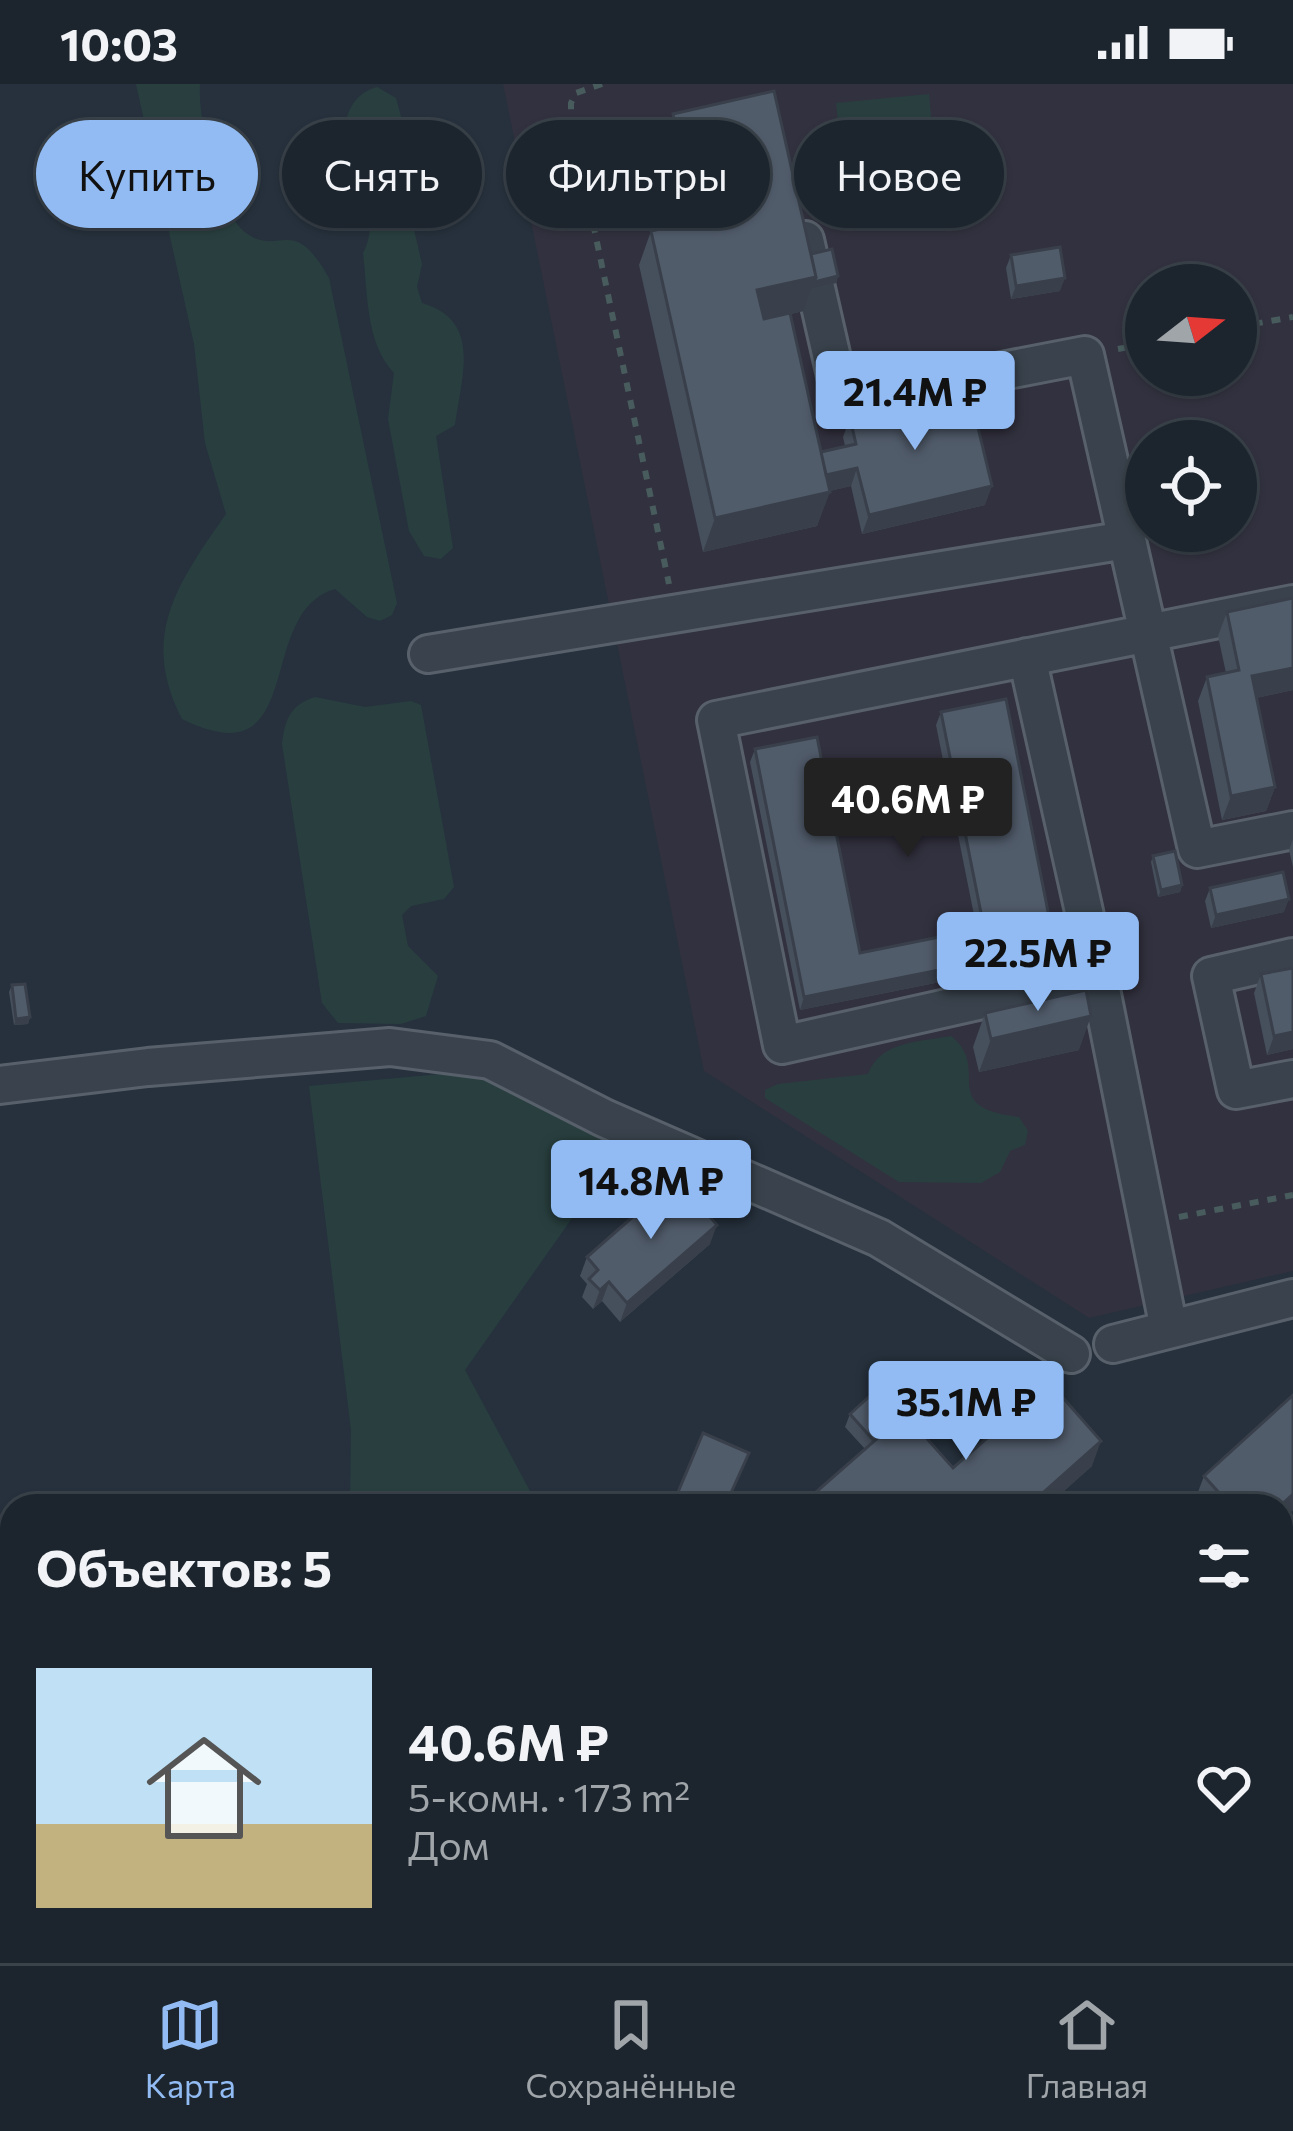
<!DOCTYPE html>
<html lang="ru">
<head>
<meta charset="utf-8">
<style>
  body { margin:0; font-family:Commissioner,sans-serif; background:#29313a; color:#f1f3f6; height:100vh; display:flex; flex-direction:column; font-size:45px; white-space:nowrap }
  * { box-sizing:border-box; margin:0 }
  p { font-size:39px; color:#a0a5aa }
  .icon { flex:none; width:66px; height:66px; fill:none; stroke:currentColor; stroke-width:2; stroke-linecap:round; stroke-linejoin:round }
  .map { position:relative; flex:1; overflow:hidden }
  .drawer { position:absolute; left:0px; top:1410px; width:1293px; height:471px; display:flex; flex-direction:column; background:#1c252e; border-radius:36px 36px 0 0; box-shadow:0 3px 9px #0004,0 0 0 3px #3a424a }
  .drawer>* { flex:none }
  .top-card { position:absolute; left:36px; top:36px; width:1221px; height:108px; display:flex; gap:24px }
  .needle { width:78px; rotate:73deg }
  .fabs { position:absolute; left:1125px; top:180px; display:grid; gap:24px }
  .fabs a { display:grid; place-items:center; width:132px; height:132px; border-radius:50%; background:#1c252e; box-shadow:0 3px 9px #0004,0 0 0 3px #3a424a; font-size:60px }
  .price { position:absolute; translate:-50% -102px; padding:0 27px; border-radius:12px; background:#91bbf2; color:#111; font-size:39px; line-height:78px; filter:drop-shadow(0 3px 6px #0008) }
  .price::after { content:''; position:absolute; left:50%; top:72px; width:36px; height:27px; margin-left:-18px; background:inherit; clip-path:polygon(0 0,100% 0,50% 100%) }
  .price.active { background:#222; color:#fff }
  ul { padding:0; list-style:none }
  li { display:flex; align-items:center; gap:36px; height:300px; padding:0 36px }
  li+li { border-top:3px solid #3a424a }
  li span { display:grid; place-items:center; flex:none; width:336px; height:240px; border-radius:0px; color:#555 }
  li>.icon { margin-inline-start:auto }
  span .icon { width:144px; height:144px; fill:#fffc; stroke-width:1 }
  li b { font-size:51px }
  h2 { display:flex; justify-content:space-between; align-items:center; height:144px; padding:0 36px; font-size:51px }
  .tag { padding:0 42px; border-radius:54px; background:#1c252e; box-shadow:0 3px 9px #0004,0 0 0 3px #3a424a; font-size:42px; line-height:108px }
  .tag.active { background:#91bbf2; color:#111 }
  .status { display:flex; justify-content:space-between; align-items:center; height:84px; padding:0 60px; background:#1c252e; direction:ltr }
  .status svg { height:33px; fill:currentColor }
  .tabs { display:flex; justify-content:space-around; align-items:center; height:168px; border-top:3px solid #3a424a; background:#1c252e; font-size:33px; color:#a0a5aa }
  .tabs a { display:grid; justify-items:center; gap:6px }
  .tabs .active { color:#91bbf2 }
  .map>svg:first-child { display:block }
  .medical { fill:#32313f; fill-rule:evenodd }
  .green { fill:#293f3f }
  .lines { fill:none; stroke-linecap:round; stroke-linejoin:round }
  .minor-casing { stroke:#58616b; stroke-width:42 }
  .major-casing { stroke:#434c57; stroke-width:51 }
  .path { stroke:#485c5d; stroke-width:6; stroke-dasharray:9 9; stroke-linecap:butt }
  .minor { stroke:#3a434d; stroke-width:36 }
  .major { stroke:#58626d; stroke-width:45 }
  .wall { fill:#464f5c }
  .shaded-wall { fill:#39404b }
  .building { fill:#515c6b; stroke:#39404b; stroke-width:3 }
</style>
</head>
<body>
<div class="status"><b>10:03</b><svg viewBox="0 0 49 12"><path d="M0 12V9h3v3zM5 12V6h3v6zM10 12V3h3v9zM15 12V0h3v12zM26 1h20v11H26zM47 4h2v5h-2z"/></svg></div>
<div class="map">
<svg width="1293" height="1879" viewBox="0 0 1293 1879">
  <rect width="100%" height="100%" fill="#26313d"/>
  <!-- medical -->
  <path class="medical" d="M 503,0 L 1293,0 L 1293,1187 L 1089,1234 L 704,987 ZM 1146,201 L 1236,201 L 1236,291 L 1146,291 ZM 1146,357 L 1236,357 L 1236,447 L 1146,447 Z"/>
  <!-- green -->
  <path class="green" d="M 136,0 L 200,0 C 197,32 219,130 246,149 C 280,174 292,128 329,194 L 397,519 L 392,531 L 380,537 L 367,533 L 335,505 C 253,528 310,698 182,635 C 139,552 178,499 226,430 L 205,359 L 194,260 Z
    M 377,3 L 396,14 L 410,66 L 405,107 L 422,180 L 417,203 L 422,219 C 483,237 461,293 455,341 L 436,352 L 453,464 L 441,475 L 424,472 L 409,447 L 388,335 L 394,289 C 365,258 368,209 363,169 C 373,152 372,123 363,105 C 358,96 350,91 347,82 C 340,51 343,12 377,3 Z
    M 929,10 L 936,85 L 844,94 L 836,19 Z
    M 315,613 L 365,623 L 411,617 L 421,621 L 454,803 L 444,815 L 411,822 L 402,831 L 408,862 L 438,892 L 426,932 L 401,940 L 338,939 L 322,919 L 282,660 C 285,636 290,621 315,613 Z
    M 951,952 C 993,985 935,1023 1019,1033 L 1028,1047 L 1025,1061 L 1010,1067 L 1000,1088 L 981,1099 L 899,1098 L 765,1014 L 765,1006 L 778,1000 L 868,990 C 880,957 920,958 951,952 Z
    M 452,989 L 503,1000 L 623,1062 L 465,1286 L 538,1422 L 468,1422 C 447,1408 431,1420 411,1422 C 391,1424 370,1422 350,1422 L 351,1346 L 309,1002 Z
    M 12,1702 L 12,1869 L 80,1869 L 81,1879 L 0,1879 L 0,1703 Z"/>
  <g class="lines">
    <defs>
      <path id="minor" d="M 805,156 L 842,318 L 1085,271 L 1197,765 L 1293,746
        M 428,570 L 1126,456
        M 1027,573 L 1098,890 L 1169,1245
        M 1293,873 L 1211,892 L 1236,1006 L 1293,995
        M 1098,890 L 782,961 L 716,636 L 1293,520
        M 0,1001 L 148,983 L 390,963 L 490,976 L 604,1034 L 879,1154 L 1071,1270
        M 1113,1260 L 1293,1214
        M 1013,1869 L 1015,1879"/>
      <path id="major" d="M 1281,1704 L 1293,1701
        M 1281,1761 L 1293,1758
        M 637,1879 L 659,1869
        M 771,1879 L 798,1869"/>
    </defs>
    <!-- minor casing -->
    <use href="#minor" class="minor-casing"/>
    <!-- major casing -->
    <use href="#major" class="major-casing"/>
    <!-- path -->
    <path class="path" d="M 602,0 L 576,9 L 571,19 L 571,35 L 669,500
      M 1236,243 L 1293,233
      M 1118,265 L 1146,260
      M 1179,1133 L 1293,1111
      M 1281,1832 L 1293,1829
      M 1048,1879 L 1097,1869"/>
    <!-- minor -->
    <use href="#minor" class="minor"/>
    <!-- major -->
    <use href="#major" class="major"/>
  </g>
  <!-- wall -->
  <path class="wall" d="M 673,30 L 811,170 L 838,192 L 836,199 L 812,205 L 804,227 L 790,230 L 821,368 L 845,362 L 843,353 L 850,334 L 985,421 L 862,450 L 851,402 L 829,407 L 817,442 L 703,468 L 639,181 L 651,147 L 678,141 L 660,64 Z
    M 1011,171 L 1060,207 L 1011,215 L 1006,184 Z
    M 1293,514 L 1293,606 L 1256,614 L 1275,703 L 1266,727 L 1222,736 L 1198,617 L 1207,593 L 1226,589 L 1218,552 L 1227,528 Z
    M 941,628 L 1055,863 L 1051,876 L 800,926 L 750,678 L 755,665 L 860,869 L 977,846 L 936,641 Z
    M 1293,755 L 1293,783 L 1289,766 Z
    M 1153,772 L 1182,801 L 1180,808 L 1158,813 L 1151,778 Z
    M 1210,804 L 1284,828 L 1211,844 L 1205,817 Z
    M 1261,890 L 1293,965 L 1267,971 L 1254,909 Z
    M 12,901 L 30,933 L 28,940 L 14,941 L 9,908 Z
    M 985,929 L 1079,966 L 979,988 L 973,963 Z
    M 710,1160 L 620,1238 L 602,1217 L 593,1225 L 582,1213 L 587,1200 L 580,1192 L 587,1173 Z
    M 850,1330 L 953,1384 L 1092,1382 L 1047,1422 L 800,1422 L 865,1365 L 845,1343 Z
    M 703,1349 L 726,1422 L 672,1422 Z
    M 1204,1392 L 1293,1426 L 1281,1437 L 1281,1422 L 1200,1422 L 1195,1416 Z"/>
  <!-- shaded-wall -->
  <path class="shaded-wall" d="M 838,192 L 836,199 L 812,205 L 804,227 L 745,240 L 757,206 L 816,193 Z
    M 1065,194 L 1060,207 L 1011,215 L 1016,202 Z
    M 857,384 L 851,402 L 810,412 L 817,393 Z
    M 992,402 L 985,421 L 862,450 L 869,431 Z
    M 830,408 L 817,442 L 703,468 L 715,434 Z
    M 1293,584 L 1293,606 L 1243,617 L 1252,592 Z
    M 1275,703 L 1266,727 L 1222,736 L 1231,712 Z
    M 1182,801 L 1180,808 L 1158,813 L 1161,806 Z
    M 1289,815 L 1284,828 L 1211,844 L 1216,831 Z
    M 1055,863 L 1051,876 L 800,926 L 804,913 Z
    M 1091,932 L 1079,966 L 979,988 L 991,955 Z
    M 30,933 L 28,940 L 14,941 L 16,935 Z
    M 1293,948 L 1293,965 L 1267,971 L 1274,952 Z
    M 717,1141 L 710,1160 L 620,1238 L 627,1219 Z
    M 609,1198 L 602,1217 L 593,1225 L 600,1206 Z
    M 1101,1357 L 1092,1382 L 1047,1422 L 1028,1422 Z
    M 1293,1410 L 1293,1426 L 1281,1437 L 1280,1422 Z
    M 12,1587 L 9,1600 L 0,1601 L 0,1589 Z"/>
  <!-- building -->
  <path class="building" d="M 774,7 L 816,193 L 757,206 L 764,235 L 790,229 L 830,408 L 715,434 L 651,147 L 696,137 L 673,30 Z
    M 1060,163 L 1065,194 L 1016,202 L 1011,171 Z
    M 832,165 L 838,192 L 814,198 L 816,193 L 811,170 Z
    M 969,306 L 992,402 L 869,431 L 857,384 L 826,391 L 821,368 L 856,360 L 850,334 Z
    M 1293,514 L 1293,584 L 1252,592 L 1275,703 L 1231,712 L 1207,593 L 1239,586 L 1227,528 Z
    M 1006,615 L 1055,863 L 804,913 L 755,665 L 817,653 L 860,869 L 984,844 L 941,628 Z
    M 1175,767 L 1182,801 L 1161,806 L 1153,772 Z
    M 1283,788 L 1289,815 L 1216,831 L 1210,804 Z
    M 1293,884 L 1293,948 L 1274,952 L 1261,890 Z
    M 25,900 L 30,933 L 16,935 L 12,901 Z
    M 1086,906 L 1091,932 L 991,955 L 985,929 Z
    M 677,1094 L 717,1141 L 627,1219 L 609,1198 L 600,1206 L 589,1195 L 598,1186 L 587,1173 Z
    M 1050,1299 L 1101,1357 L 1028,1422 L 945,1422 L 942,1418 L 938,1422 L 800,1422 L 905,1330 L 953,1384 Z
    M 881,1302 L 908,1332 L 905,1330 L 874,1357 L 850,1330 Z
    M 1293,1311 L 1293,1410 L 1280,1422 L 1231,1422 L 1204,1392 Z
    M 703,1349 L 749,1369 L 725,1422 L 694,1422 L 687,1413 L 683,1416 L 676,1413 Z
    M 0,1472 L 12,1571 L 12,1587 L 0,1589 Z"/>
</svg>
<div class="fabs">
<a><svg class="needle" viewBox="-14 -14 28 28"><path d="M0-13l5 13h-10z" fill="#e53935"/><path d="M0 13l5-13h-10z" fill="#a0a5aa"/></svg></a>
<a><svg class="icon" aria-label="locate" viewBox="0 0 24 24"><circle cx="12" cy="12" r="6"/><path d="M12 2v4M12 18v4M2 12h4M18 12h4"/></svg></a>
</div>
<b class="price" style="left:915px;top:369px">21.4M ₽</b>
<b class="price active" style="left:908px;top:776px">40.6M ₽</b>
<b class="price" style="left:1038px;top:930px">22.5M ₽</b>
<b class="price" style="left:651px;top:1158px">14.8M ₽</b>
<b class="price" style="left:966px;top:1379px">35.1M ₽</b>
<div class="top-card">
<a class="tag active">Купить</a>
<a class="tag">Снять</a>
<a class="tag">Фильтры</a>
<a class="tag">Новое</a>
</div>
<section class="drawer">
<h2>Объектов: 5<svg class="icon" aria-label="filters" viewBox="0 0 24 24"><path d="M4 7h16M4 17h16"/><circle cx="9" cy="7" r="2"/><circle cx="15" cy="17" r="2"/></svg></h2>
<ul>
<li><span style="background:linear-gradient(#bfe0f5 65%,#c2b280 0)"><svg class="icon" aria-label="home" viewBox="0 0 24 24"><path d="M3 11l9-7 9 7M6 9v11h12V9"/></svg></span><div><b>40.6M ₽</b><p>5-комн. · 173 m²</p><p>Дом</p></div><svg class="icon" aria-label="heart" viewBox="0 0 24 24"><path d="M12 20l-8-8c-3-5 5-10 8-4 3-6 11-1 8 4z"/></svg></li>
</ul>
</section>
</div>
<nav class="tabs">
<a class="active"><svg class="icon" aria-label="map" viewBox="0 0 24 24"><path d="M3 6l6-2 6 2 6-2v14l-6 2-6-2-6 2zM9 4v14M15 6v14"/></svg>Карта</a>
<a><svg class="icon" aria-label="saved" viewBox="0 0 24 24"><path d="M7 4h10v16l-5-4-5 4z"/></svg>Сохранённые</a>
<a><svg class="icon" aria-label="home" viewBox="0 0 24 24"><path d="M3 11l9-7 9 7M6 9v11h12V9"/></svg>Главная</a>
</nav>
</body>
</html>
